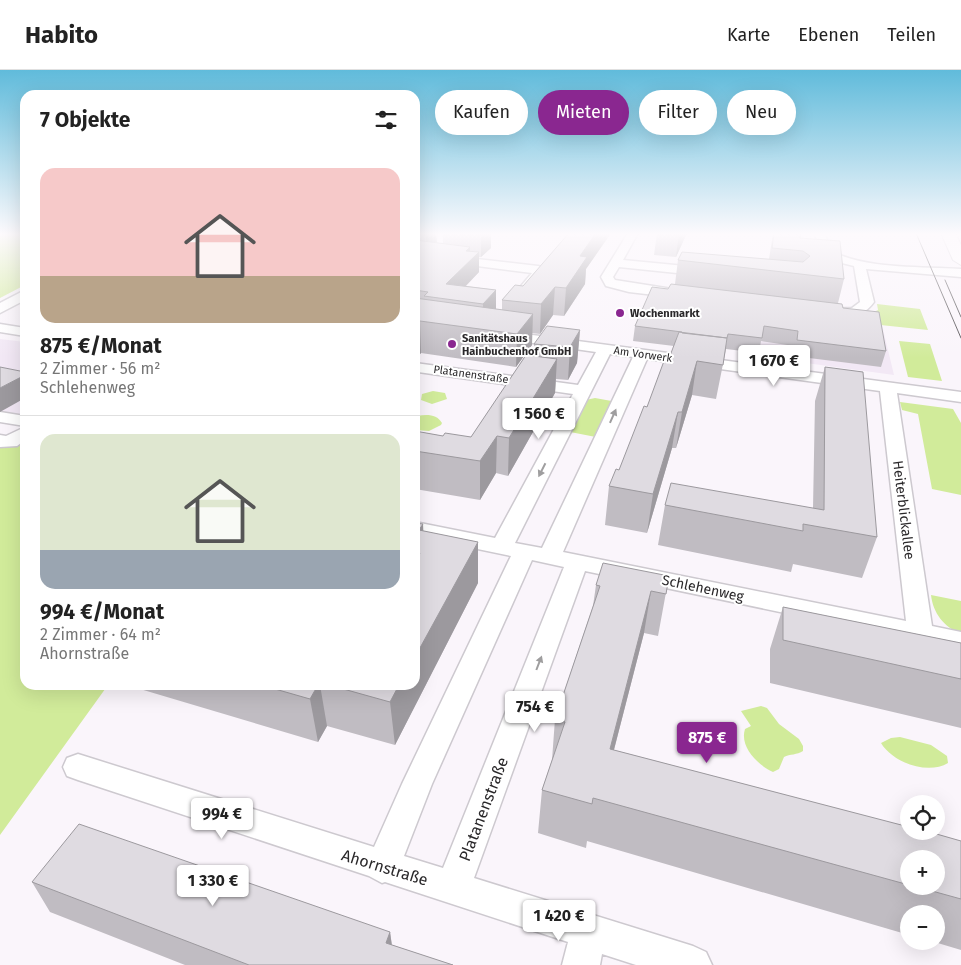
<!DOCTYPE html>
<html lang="de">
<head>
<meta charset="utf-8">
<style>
  body { margin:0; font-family:"Fira Sans",sans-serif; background:#f6f6f6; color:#222; height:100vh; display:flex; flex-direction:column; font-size:19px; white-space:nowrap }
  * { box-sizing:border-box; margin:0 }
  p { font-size:16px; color:#767676 }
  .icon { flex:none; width:28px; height:28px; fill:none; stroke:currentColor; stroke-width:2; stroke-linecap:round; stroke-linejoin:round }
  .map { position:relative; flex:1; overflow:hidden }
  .panel { position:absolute; left:20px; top:20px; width:400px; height:600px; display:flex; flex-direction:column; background:#fff; border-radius:15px; box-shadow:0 5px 20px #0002 }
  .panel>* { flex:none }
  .guide { position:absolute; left:435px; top:20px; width:450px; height:45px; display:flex; gap:10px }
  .buttons { position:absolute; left:900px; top:725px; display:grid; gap:10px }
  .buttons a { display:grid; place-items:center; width:45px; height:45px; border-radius:50%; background:#fff; box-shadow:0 5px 20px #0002; font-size:25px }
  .price { position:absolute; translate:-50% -42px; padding:0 11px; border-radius:5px; background:#fff; color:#222; font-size:16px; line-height:32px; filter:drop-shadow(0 1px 2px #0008) }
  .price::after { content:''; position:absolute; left:50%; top:30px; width:15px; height:11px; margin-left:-8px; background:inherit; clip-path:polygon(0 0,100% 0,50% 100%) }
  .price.active { background:#8a2790; color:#fff }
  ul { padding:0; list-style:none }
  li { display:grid; align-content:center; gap:10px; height:265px; padding:0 20px }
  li+li { border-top:1px solid #e0e0e0 }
  li span { display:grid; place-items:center; height:155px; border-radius:15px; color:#555 }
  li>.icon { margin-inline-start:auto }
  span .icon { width:90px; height:90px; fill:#fffc; stroke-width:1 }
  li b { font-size:21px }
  h2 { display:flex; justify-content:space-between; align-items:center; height:60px; padding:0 20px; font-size:21px }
  .chip { padding:0 18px; border-radius:22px; background:#fff; box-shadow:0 5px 20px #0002; font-size:18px; line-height:45px }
  .chip.active { background:#8a2790; color:#fff }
  header { display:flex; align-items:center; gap:30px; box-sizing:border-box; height:70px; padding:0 25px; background:#fff; border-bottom:1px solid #e0e0e0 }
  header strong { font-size:24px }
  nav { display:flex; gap:28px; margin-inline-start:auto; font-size:18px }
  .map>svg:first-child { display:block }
  .built { fill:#f2e8f5 }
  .green { fill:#d1eb9a }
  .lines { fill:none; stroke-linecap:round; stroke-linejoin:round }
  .street-casing { stroke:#cdc9cf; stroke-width:3 }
  .secondary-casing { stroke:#cdc9cf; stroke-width:2 }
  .street { fill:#fff; fill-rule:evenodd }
  .secondary { fill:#fff; fill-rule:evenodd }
  .tram { stroke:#4c494c; stroke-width:1 }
  .wall { fill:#c0bcc2; fill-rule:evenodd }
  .shaded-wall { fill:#9c999e }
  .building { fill:#dfdbe1; stroke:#9c999e }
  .oneway { fill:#9f9e9f }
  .poi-dot { fill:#8a2790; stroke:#fff; stroke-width:2 }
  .labels { text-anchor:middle; stroke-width:4; stroke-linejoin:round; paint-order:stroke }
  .far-poi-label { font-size:11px; font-weight:bold; fill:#2a282a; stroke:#fff; text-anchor:start }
  .far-street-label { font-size:11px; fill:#2a282a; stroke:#fff }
  .street-label { font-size:14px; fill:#2a282a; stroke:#fff }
  .near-street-label { font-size:16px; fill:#2a282a; stroke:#fff }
</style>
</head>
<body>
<header>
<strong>Habito</strong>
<nav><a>Karte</a><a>Ebenen</a><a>Teilen</a></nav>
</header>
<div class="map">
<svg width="961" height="895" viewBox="0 0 961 895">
  <rect width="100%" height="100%" fill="#faf5fb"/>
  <!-- built -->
  <path class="built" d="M 746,240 L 882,255 L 894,305 L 741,284 Z
    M 0,269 L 25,272 L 25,344 L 15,349 L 0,347 Z"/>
  <!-- green -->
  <path class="green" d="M 0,163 L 25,163 L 25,215 L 0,228 Z
    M 877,234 L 920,239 L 928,260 L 852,252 L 878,240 Z
    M 899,271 L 930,274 L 942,311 L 908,307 Z
    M 433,321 L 445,323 L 447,329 L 432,334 L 421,330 L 422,324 Z
    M 595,328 L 617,332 L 601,368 L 565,361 L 581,331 Z
    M 900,332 L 953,339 L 961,353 L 961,425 L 932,419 L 918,344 L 902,340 Z
    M 415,341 L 417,346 C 427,344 437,344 442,353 L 441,355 L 429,361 L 415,360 Z
    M 0,371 L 25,374 L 25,615 L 108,615 L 0,765 Z
    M 931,525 L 961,531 L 961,564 C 944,557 933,543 931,525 Z
    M 761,636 L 767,638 L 779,654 L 799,669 L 803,676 L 803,681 C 797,685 790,684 784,687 L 779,699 L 773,702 C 759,696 739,677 745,659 L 751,656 L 741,641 Z
    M 900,667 L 931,675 L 947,686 L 948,693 C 928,705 893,693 881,673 L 891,668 Z"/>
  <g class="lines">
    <defs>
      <path id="street" d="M 628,163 L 638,163 L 623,190 L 706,198 L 712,202 L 706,206 L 619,197 L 613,207 L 615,210 L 685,221 L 687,224 L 680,228 L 629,222 L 606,216 L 601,207 Z
        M 815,163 L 825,163 L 829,180 C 867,200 919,196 961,199 L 961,207 L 866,199 L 874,232 C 863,248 845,249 827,245 L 825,242 L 827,239 L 852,238 L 860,232 L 854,196 L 830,190 L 820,184 Z
        M 415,182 L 538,196 L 542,197 L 545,203 L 528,225 L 523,226 L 516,222 L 532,203 L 415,188 Z
        M 25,220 L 25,230 L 0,243 L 0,233 Z
        M 0,254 L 25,258 L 25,266 L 0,262 Z
        M 503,261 L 961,322 L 961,332 L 897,323 L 932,556 L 961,562 L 961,580 L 585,501 L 474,808 L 693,876 L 706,882 L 712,895 L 636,895 L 602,884 L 600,895 L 562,895 L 568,872 L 385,812 L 382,813 L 369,806 L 78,710 L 67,706 L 63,697 L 67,688 L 78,684 L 374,777 L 402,714 L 511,486 L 415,466 L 415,452 L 495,468 L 573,324 L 418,302 L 415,301 L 415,293 L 578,315 L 596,282 L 498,268 L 496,265 L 498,262 ZM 610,284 L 633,287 L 542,478 L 515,473 ZM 647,289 L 880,321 L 906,551 L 563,482 ZM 532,490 L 564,497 L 443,798 L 404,786 L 432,714 Z
        M 0,342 L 25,346 L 25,356 L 0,352 Z
        M 25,357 L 25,370 L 17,376 L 0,377 L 0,365 L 6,366 Z"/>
      <path id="secondary" d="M 941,163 L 955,163 L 961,175 L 961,195 L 953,190 Z"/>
    </defs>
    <!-- street casing -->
    <use href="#street" class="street-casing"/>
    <!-- secondary casing -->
    <use href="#secondary" class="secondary-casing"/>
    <!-- street -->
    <use href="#street" class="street"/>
    <!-- secondary -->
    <use href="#secondary" class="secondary"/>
    <!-- tram -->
    <path class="tram" d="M 916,163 L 961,268
      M 945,210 L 961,247"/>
  </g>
  <!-- wall -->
  <path class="wall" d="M 415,163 L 436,163 L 436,173 L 443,174 L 443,163 L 491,163 L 491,178 L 481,187 L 479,187 L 479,202 L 466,216 L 496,220 L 496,239 L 502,240 L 502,230 L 523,216 L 569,163 L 566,163 L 611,163 L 586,199 L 585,214 L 564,246 L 553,245 L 540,264 L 532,263 L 532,275 L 516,297 L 421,283 L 415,290 Z
    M 657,163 L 687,163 L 676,187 L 654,185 Z
    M 773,163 L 801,163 L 800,168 L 844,209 L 838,233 L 886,281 L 881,297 L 793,286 L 794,276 L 761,271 L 759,283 L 726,279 L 716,329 L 692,325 L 676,378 L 672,378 L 647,463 L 605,455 L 609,416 L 619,400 L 647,337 L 668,291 L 674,276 L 633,271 L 635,256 L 668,219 L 675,214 L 678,190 L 769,189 Z
    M 580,260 L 577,293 L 568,310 L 556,309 L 555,323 L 508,406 L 496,403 L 480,430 L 415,419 L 415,361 L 443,366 L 471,367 L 534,286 L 534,274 Z
    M 825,297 L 877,467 L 862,508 L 793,494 L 791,502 L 658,475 L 665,435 L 813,438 L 815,331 Z
    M 415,453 L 423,454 L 423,461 L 478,472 L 478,513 L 395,675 L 327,656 L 318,672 L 140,619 L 139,615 L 415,615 Z
    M 669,506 L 658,566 L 644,563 L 614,680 L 961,771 L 961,880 L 931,871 L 936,871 L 936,844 L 909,844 L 909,865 L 587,771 L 586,778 L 538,763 L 542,720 L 552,690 L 555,649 L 593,536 L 596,515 ZM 909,789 L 936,816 L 909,816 Z
    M 783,537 L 961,573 L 961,658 L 770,613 L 770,579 Z
    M 32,812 L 390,862 L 392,875 L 453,895 L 185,895 L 50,842 Z"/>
  <!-- shaded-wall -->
  <path class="shaded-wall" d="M 426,163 L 436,163 L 437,172 L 426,181 Z
    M 481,163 L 491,163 L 491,178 L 481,187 Z
    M 596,163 L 611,163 L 586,199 L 585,214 L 564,246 L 566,218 L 580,186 Z
    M 679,163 L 687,163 L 676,187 Z
    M 470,177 L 470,190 L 479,182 L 479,202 L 452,230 L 446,214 L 466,181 Z
    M 555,217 L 553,245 L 540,264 L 541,234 Z
    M 496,220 L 496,241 L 483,256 L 483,234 Z
    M 533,244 L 532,275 L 516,297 L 517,264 Z
    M 420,251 L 421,283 L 415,290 L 415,256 Z
    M 580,260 L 577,293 L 568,310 L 570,277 Z
    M 557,289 L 555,323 L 508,406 L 509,368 Z
    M 697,291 L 692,325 L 676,378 L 682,342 Z
    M 25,305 L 25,328 L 0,342 L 0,318 Z
    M 678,342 L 672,378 L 647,463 L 653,424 Z
    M 497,366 L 496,403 L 480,430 L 480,391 Z
    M 423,454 L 425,495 L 419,460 Z
    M 478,472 L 478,513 L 395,675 L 390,632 L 399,615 L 415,615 L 415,587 Z
    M 651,521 L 644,563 L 603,722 L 610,679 Z
    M 318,615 L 320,615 L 327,656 L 318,672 L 310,629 Z
    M 390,862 L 394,892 L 386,873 Z"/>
  <!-- building -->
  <path class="building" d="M 569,163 L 596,163 L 580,186 L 587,187 L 566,218 L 555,217 L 541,234 L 502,230 L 515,215 L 523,216 Z
    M 774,163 L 801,163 L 800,168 L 840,171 L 844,209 L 678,190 L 682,182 L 803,192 L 810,186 L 803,181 L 772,178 Z
    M 415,170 L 470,177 L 466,181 L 479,182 L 446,214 L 496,220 L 483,234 L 424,226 L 428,222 L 415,220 Z
    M 671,214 L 842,234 L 843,238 L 879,242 L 886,281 L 797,270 L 798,261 L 764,256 L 762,268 L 728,264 L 727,268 L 682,263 L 682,262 L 635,256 L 652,217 L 668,219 Z
    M 415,228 L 533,244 L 517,264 L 420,251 L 415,256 Z
    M 547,256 L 580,260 L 570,277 L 534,274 Z
    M 679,262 L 727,268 L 723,295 L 697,291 L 682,342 L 678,342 L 653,424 L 609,416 L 616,399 L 619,400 L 644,336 L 647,337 L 664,291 L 668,291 Z
    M 526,285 L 557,289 L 509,368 L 497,366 L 480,391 L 415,381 L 415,361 L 443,366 L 445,363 L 471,367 Z
    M 0,297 L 25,302 L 25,305 L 0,318 Z
    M 825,297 L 863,302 L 877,467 L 803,454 L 803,461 L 665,435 L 671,413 L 824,440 Z
    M 415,453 L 423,454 L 419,460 L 478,472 L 415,587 L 415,491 L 420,483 L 415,482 Z
    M 603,493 L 669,506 L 666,524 L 651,521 L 610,679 L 909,757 L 909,761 L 926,761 L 961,771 L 961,829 L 914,816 L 936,816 L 936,789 L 909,789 L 909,815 L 593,728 L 592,734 L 542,720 L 565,652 L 555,649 L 600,516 L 596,515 Z
    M 783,537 L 961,573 L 961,609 L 783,570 Z
    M 261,615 L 318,615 L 310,629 Z
    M 329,615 L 399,615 L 390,632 Z
    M 79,754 L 390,862 L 386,873 L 453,895 L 249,895 L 32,812 Z"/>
  <!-- one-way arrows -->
  <defs><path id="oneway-solid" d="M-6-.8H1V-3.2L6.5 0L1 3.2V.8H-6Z" transform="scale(1.25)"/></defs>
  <g class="oneway">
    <use href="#oneway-solid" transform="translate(613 346) rotate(-66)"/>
    <use href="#oneway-solid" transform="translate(542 400) rotate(117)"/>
    <use href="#oneway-solid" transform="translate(539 593) rotate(-69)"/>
  </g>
  <!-- sky -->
  <linearGradient id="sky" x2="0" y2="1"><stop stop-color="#60bbdb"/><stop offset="0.57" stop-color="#fdfafd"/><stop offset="1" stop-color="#fdfafd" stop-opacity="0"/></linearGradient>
  <rect width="961" height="288" fill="url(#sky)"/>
  <!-- markers -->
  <g class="poi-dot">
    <circle cx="620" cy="243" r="5"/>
    <circle cx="452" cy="274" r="5"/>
  </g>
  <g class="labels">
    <!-- far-poi labels -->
    <g class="far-poi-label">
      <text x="630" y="247">Wochenmarkt</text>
      <text x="462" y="272">Sanitätshaus<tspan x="462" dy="13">Hainbuchenhof GmbH</tspan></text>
    </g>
    <!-- far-street labels -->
    <g class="far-street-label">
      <text transform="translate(643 284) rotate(8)" y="4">Am Vorwerk</text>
      <text transform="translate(471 304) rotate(8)" y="4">Platanenstraße</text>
    </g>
    <!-- street labels -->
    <g class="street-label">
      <text transform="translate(904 440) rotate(83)" y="5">Heiterblickallee</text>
      <text transform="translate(703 518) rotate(12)" y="5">Schlehenweg</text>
    </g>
    <!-- near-street labels -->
    <g class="near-street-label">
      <text transform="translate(483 739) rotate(-69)" y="6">Platanenstraße</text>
      <text transform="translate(385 797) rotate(17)" y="6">Ahornstraße</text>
    </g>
  </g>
</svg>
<div class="buttons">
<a><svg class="icon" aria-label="locate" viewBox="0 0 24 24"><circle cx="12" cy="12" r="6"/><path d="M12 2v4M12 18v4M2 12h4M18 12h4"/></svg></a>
<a>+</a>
<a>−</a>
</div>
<b class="price" style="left:774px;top:317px">1 670 €</b>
<b class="price" style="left:539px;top:370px">1 560 €</b>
<b class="price" style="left:535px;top:663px">754 €</b>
<b class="price active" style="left:707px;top:694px">875 €</b>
<b class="price" style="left:222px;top:770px">994 €</b>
<b class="price" style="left:213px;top:837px">1 330 €</b>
<b class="price" style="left:559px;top:872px">1 420 €</b>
<div class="guide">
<a class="chip">Kaufen</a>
<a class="chip active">Mieten</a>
<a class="chip">Filter</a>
<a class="chip">Neu</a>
</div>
<section class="panel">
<h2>7 Objekte<svg class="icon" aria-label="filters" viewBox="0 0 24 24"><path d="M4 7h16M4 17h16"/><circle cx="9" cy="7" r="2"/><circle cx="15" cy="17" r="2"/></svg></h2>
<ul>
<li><span style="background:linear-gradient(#f6c9c9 70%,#b9a48a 0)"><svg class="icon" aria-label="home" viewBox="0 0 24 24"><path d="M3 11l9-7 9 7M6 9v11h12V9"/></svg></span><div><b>875 €/Monat</b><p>2 Zimmer · 56 m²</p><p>Schlehenweg</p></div></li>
<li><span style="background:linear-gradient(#dfe7d0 75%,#9aa5b1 0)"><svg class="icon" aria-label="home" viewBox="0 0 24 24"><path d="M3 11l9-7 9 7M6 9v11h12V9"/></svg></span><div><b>994 €/Monat</b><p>2 Zimmer · 64 m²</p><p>Ahornstraße</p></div></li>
</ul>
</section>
</div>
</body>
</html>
